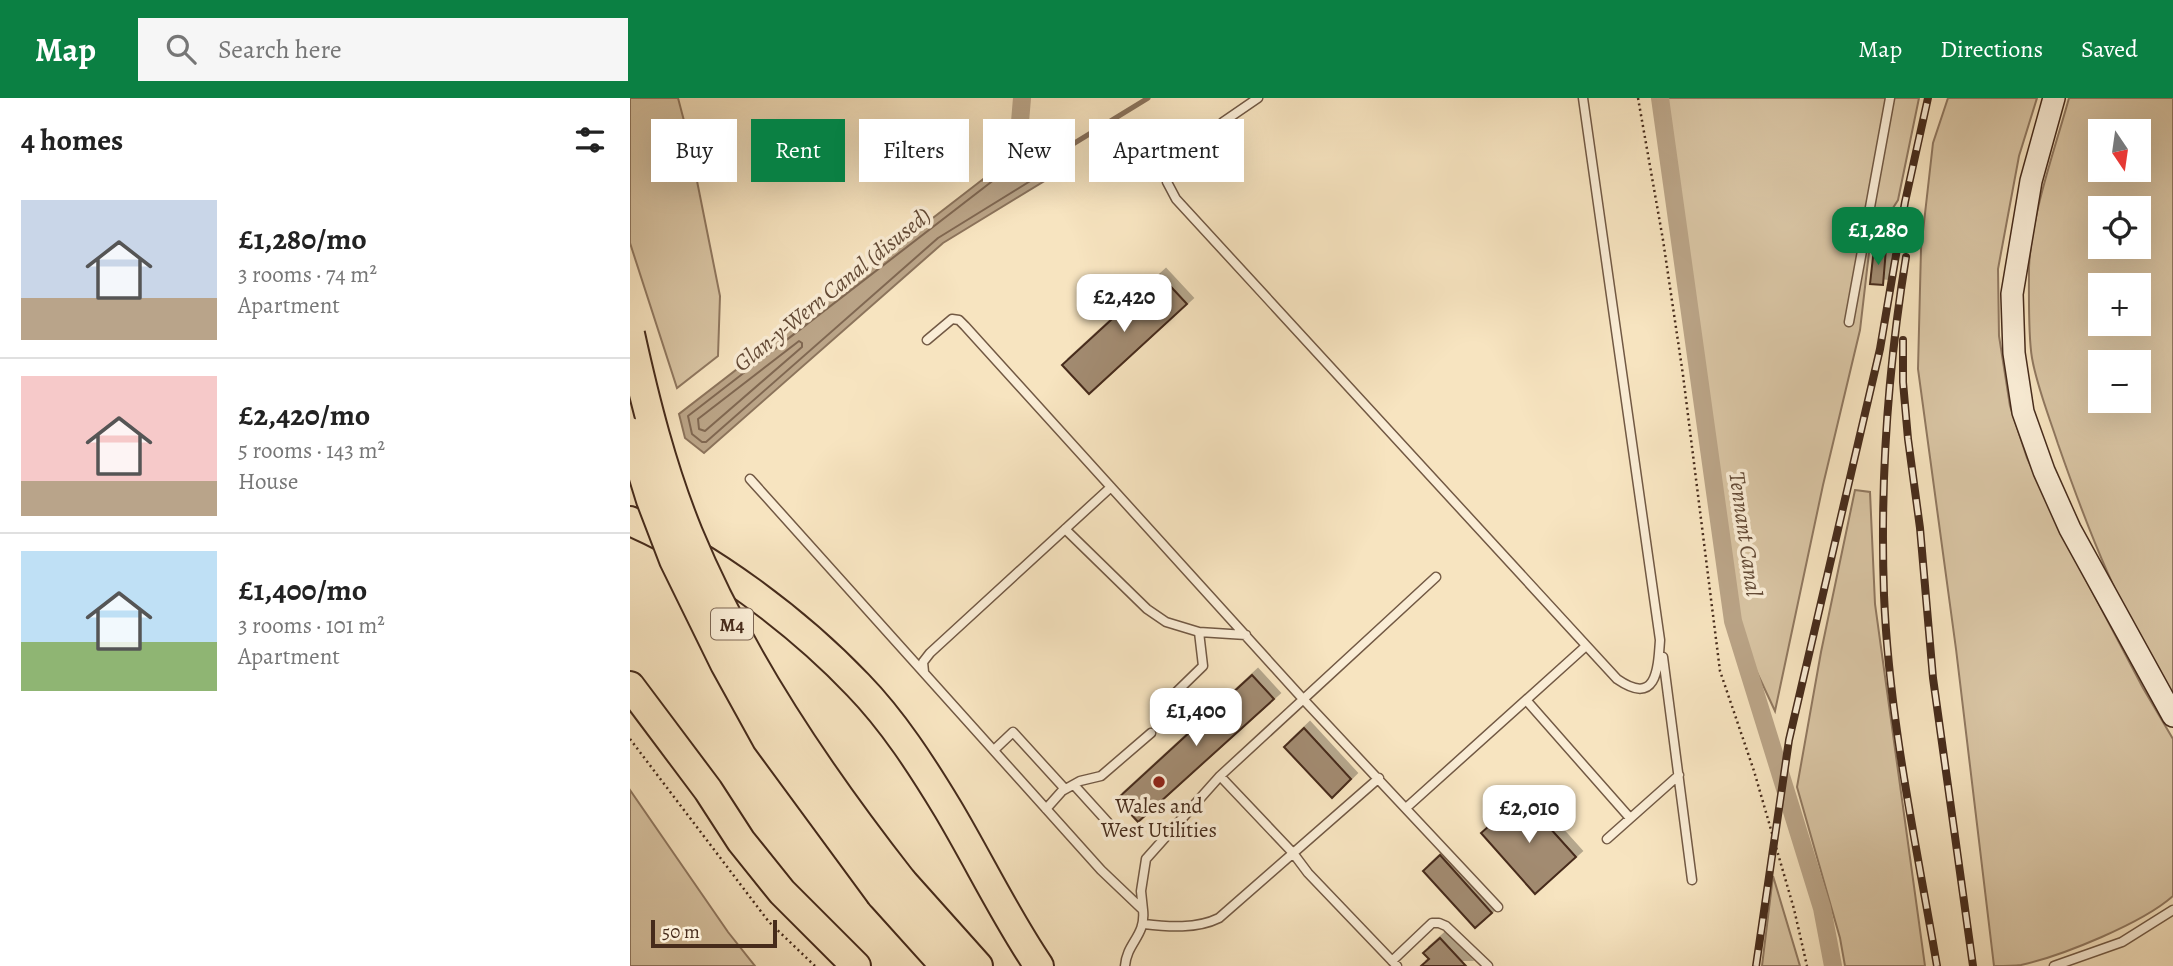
<!DOCTYPE html>
<html lang="en">
<head>
<meta charset="utf-8">
<style>
  body { margin:0; font-family:Alegreya,serif; background:#f6f6f6; color:#222; height:100vh; display:flex; flex-direction:column; font-size:26px; white-space:nowrap }
  * { box-sizing:border-box; margin:0 }
  p { font-size:23px; color:#767676 }
  .icon { flex:none; width:38px; height:38px; fill:none; stroke:currentColor; stroke-width:2; stroke-linecap:round; stroke-linejoin:round }
  .map { position:relative; flex:1; overflow:hidden }
  .drawer { display:flex; flex-direction:column; background:#fff; width:630px }
  .drawer>* { flex:none }
  .top-card { position:absolute; left:21px; top:21px; width:665px; height:63px; display:flex; gap:14px }
  .needle { width:46px; rotate:167deg }
  .buttons { position:absolute; left:1458px; top:21px; display:grid; gap:14px }
  .buttons a { display:grid; place-items:center; width:63px; height:63px; border-radius:0px; background:#fff; box-shadow:0 7px 28px #0002; font-size:35px }
  .scale { position:absolute; left:21px; bottom:18px; width:126px; box-sizing:border-box; padding-left:7px; border:4px solid #462b1b; border-top:0; font-size:19px; line-height:24px; white-space:nowrap; color:#462b1b; -webkit-text-stroke:5px #faedd6; paint-order:stroke }
  .price { position:absolute; translate:-50% -60px; padding:0 16px; border-radius:14px; background:#fff; color:#222; font-size:23px; line-height:46px; filter:drop-shadow(0 2px 4px #0008) }
  .price::after { content:''; position:absolute; left:50%; top:42px; width:21px; height:16px; margin-left:-10px; background:inherit; clip-path:polygon(0 0,100% 0,50% 100%) }
  .price.current { background:#0b8043; color:#fff }
  ul { padding:0; list-style:none }
  li { display:flex; align-items:center; gap:21px; height:175px; padding:0 21px }
  li+li { border-top:2px solid #e0e0e0 }
  li span { display:grid; place-items:center; flex:none; width:196px; height:140px; border-radius:0px; color:#555 }
  li>.icon { margin-inline-start:auto }
  span .icon { width:84px; height:84px; fill:#fffc; stroke-width:1 }
  li b { font-size:30px }
  h2 { display:flex; justify-content:space-between; align-items:center; height:84px; padding:0 21px; font-size:30px }
  .chip { padding:0 24px; border-radius:0px; background:#fff; box-shadow:0 7px 28px #0002; font-size:24px; line-height:63px }
  .chip.current { background:#0b8043; color:#fff }
  header { display:flex; align-items:center; gap:42px; box-sizing:border-box; height:98px; padding:0 35px; background:#0b8043; color:#fff }
  header strong { font-size:33px }
  nav { display:flex; gap:38px; margin-inline-start:auto; font-size:24px }
  .search { width:490px; height:63px; background:#f6f6f6; display:flex; align-items:center; gap:18px; box-sizing:border-box; padding:0 24px; border-radius:0px; color:#767676; font-size:26px }
  main { display:flex; flex:1; min-height:0 }
  .map>svg:first-child { display:block }
  .green { fill:#d9c5a4; stroke:#907860; stroke-width:2; fill-rule:evenodd }
  .water { fill:#bba588; stroke:#8c745c; stroke-width:2 }
  .lines { fill:none; stroke-linecap:round; stroke-linejoin:round }
  .shore { stroke:#806852; stroke-width:2 }
  .stream { stroke:#8c745c; stroke-width:5 }
  .canal { stroke:#bba588; stroke-width:18 }
  .building { fill:#a28b71; stroke:#462b1b; stroke-width:2; filter:url(#shadow) }
  .lane-casing { stroke:#725944; stroke-width:11 }
  .secondary-casing { stroke:#462b1b; stroke-width:24 }
  .highway-casing { stroke:#462b1b; stroke-width:32 }
  .path { stroke:#462b1b; stroke-width:2.5; stroke-dasharray:2 3.5; stroke-linecap:butt }
  .lane { stroke:#faedd6; stroke-width:8 }
  .secondary { stroke:#faedd6; stroke-width:21 }
  .highway { stroke:#f7e4c0; stroke-width:28 }
  .rail-casing { stroke:#462b1b; stroke-width:8 }
  .rail { stroke:#faedd6; stroke-width:5; stroke-dasharray:16; stroke-linecap:butt }
  .highway-bridge-casing { stroke:#462b1b; stroke-width:32; stroke-linecap:butt }
  .highway-bridge { stroke:#f7e4c0; stroke-width:28 }
  .poi-dot { fill:#8f2418; stroke:#faedd6; stroke-width:2.5 }
  .labels { text-anchor:middle; stroke-width:7; stroke-linejoin:round; paint-order:stroke }
  .shield { fill:#faedd6; stroke:#7c6553; stroke-width:2 }
  .shield-label { font-size:19px; font-weight:bold; fill:#462b1b }
  .poi-label { font-size:21px; fill:#462b1b; stroke:#faedd6 }
  .water-label { font-size:23px; font-style:italic; fill:#634a36; stroke:#faedd6 }
</style>
</head>
<body>
<header>
<strong>Map</strong>
<div class="search"><svg class="icon" aria-label="search" viewBox="0 0 24 24"><circle cx="10" cy="10" r="6"/><path d="M15 15l6 6"/></svg>Search here</div>
<nav><a>Map</a><a>Directions</a><a>Saved</a></nav>
</header>
<main>
<section class="drawer">
<h2>4 homes<svg class="icon" aria-label="filters" viewBox="0 0 24 24"><path d="M4 7h16M4 17h16"/><circle cx="9" cy="7" r="2"/><circle cx="15" cy="17" r="2"/></svg></h2>
<ul>
<li><span style="background:linear-gradient(#c9d6e8 70%,#b9a48a 0)"><svg class="icon" aria-label="home" viewBox="0 0 24 24"><path d="M3 11l9-7 9 7M6 9v11h12V9"/></svg></span><div><b>£1,280/mo</b><p>3 rooms · 74 m²</p><p>Apartment</p></div></li>
<li><span style="background:linear-gradient(#f6c9c9 75%,#b9a48a 0)"><svg class="icon" aria-label="home" viewBox="0 0 24 24"><path d="M3 11l9-7 9 7M6 9v11h12V9"/></svg></span><div><b>£2,420/mo</b><p>5 rooms · 143 m²</p><p>House</p></div></li>
<li><span style="background:linear-gradient(#bfe0f5 65%,#8fb573 0)"><svg class="icon" aria-label="home" viewBox="0 0 24 24"><path d="M3 11l9-7 9 7M6 9v11h12V9"/></svg></span><div><b>£1,400/mo</b><p>3 rooms · 101 m²</p><p>Apartment</p></div></li>
</ul>
</section>
<div class="map">
<svg width="1543" height="868" viewBox="0 0 1543 868">
  <defs>
    <filter id="shadow"><feDropShadow dx="6" dy="-6" stdDeviation="0" flood-color="#0004"/></filter>
  </defs>
  <rect width="100%" height="100%" fill="#f7e4c0"/>
  <filter id="stains"><feTurbulence type="fractalNoise" baseFrequency=".00286" numOctaves="4"/><feColorMatrix values="0 0 0 0 .2 0 0 0 0 .09 0 0 0 0 .02 0 0 0 .5 -.17"/></filter>
  <radialGradient id="worn" r=".72"><stop offset=".6" stop-color="#630" stop-opacity="0"/><stop offset="1" stop-color="#630" stop-opacity=".3"/></radialGradient>
  <!-- green -->
  <path class="green" d="M 0,0 L 48,0 L 58,38 L 90,198 L 88,258 L 47,290 L 0,145 Z
    M 1030,0 L 1289,0 L 1268,102 L 1240,146 L 1230,232 L 1193,387 L 1145,613 L 1103,523 Z
    M 1318,0 L 1407,0 L 1389,58 L 1368,171 L 1369,238 L 1380,308 L 1397,360 L 1433,438 L 1513,590 L 1543,641 L 1543,798 C 1513,825 1432,858 1391,867 C 1383,868 1373,868 1364,868 L 1326,551 L 1288,271 L 1291,151 L 1303,45 Z
    M 1439,0 L 1543,0 L 1543,596 C 1492,520 1458,432 1428,346 C 1419,318 1407,289 1402,260 C 1398,237 1399,194 1399,170 C 1401,117 1425,51 1439,0 ZM 1470,33 L 1508,33 L 1508,72 L 1470,72 ZM 1470,110 L 1508,110 L 1508,149 L 1470,149 ZM 1470,187 L 1508,187 L 1508,226 L 1470,226 ZM 1470,264 L 1508,264 L 1508,303 L 1470,303 Z
    M 1225,392 L 1240,394 L 1245,506 L 1295,868 L 1215,868 L 1210,840 L 1167,689 L 1191,554 Z
    M 0,692 L 98,834 L 125,868 L 0,868 Z
    M 1143,778 L 1170,868 L 1132,868 Z"/>
  <!-- water -->
  <path class="water" d="M 390,23 L 396,28 L 401,56 L 425,57 L 416,82 L 313,145 L 74,355 L 55,340 L 49,316 L 374,65 L 382,38 L 381,27 Z"/>
  <g class="lines">
    <!-- shore -->
    <path class="shore" d="M 387,47 L 392,48 L 398,62 L 413,65 L 410,77 L 308,140 L 76,344 L 72,344 L 62,336 L 58,318 L 378,71 Z
      M 169,243 L 172,245 L 172,249 L 75,333 L 69,331 L 68,321 Z"/>
    <!-- stream -->
    <path class="stream" d="M 425,57 L 518,0"/>
    <!-- canal -->
    <path class="canal" d="M 1030,0 L 1103,523 L 1192,810 L 1203,868
      M 388,48 L 392,0"/>
  </g>
  <!-- building -->
  <path class="building" d="M 1244,150 L 1256,151 L 1253,187 L 1240,186 Z
    M 530,177 L 557,206 L 459,296 L 432,267 Z
    M 622,577 L 644,601 L 508,724 L 487,701 Z
    M 674,630 L 721,681 L 702,700 L 654,649 Z
    M 892,699 L 946,759 L 905,796 L 851,735 Z
    M 810,757 L 862,815 L 845,830 L 793,773 Z
    M 810,840 L 836,868 L 791,868 L 799,861 L 793,855 Z"/>
  <g class="lines">
    <defs>
      <path id="lane" d="M 628,0 L 593,24 L 538,75 L 537,84 L 546,101 L 987,581 C 1026,608 1028,573 1030,542 L 953,0
        M 1219,224 L 1260,0
        M 297,242 L 322,221 L 329,222 L 335,228 L 673,601 L 868,809
        M 120,381 L 471,772 L 513,812 C 516,838 497,844 495,868
        M 435,431 L 517,511 L 536,524 L 569,534 L 616,537
        M 1033,559 L 1062,782
        M 294,574 L 293,564 L 300,555 L 481,389
        M 896,602 L 1000,720
        M 533,607 L 573,568 L 569,534
        M 364,652 L 383,634 L 435,691
        M 590,678 L 663,755 L 678,775 L 767,868
        M 444,687 L 483,730
        M 776,710 L 956,548
        M 416,711 L 432,693 L 450,683 L 471,678 L 521,635
        M 977,741 L 1049,677
        M 513,812 L 511,793 L 516,761 L 590,678 L 806,479
        M 514,826 C 538,829 567,831 589,820 L 749,680
        M 762,863 L 802,825 L 809,825 L 816,828 L 858,868
        M 1424,868 L 1492,844 L 1543,812"/>
      <path id="secondary" d="M 1424,0 L 1401,83 L 1382,196 L 1384,255 L 1393,314 L 1414,373 L 1440,431 L 1543,618"/>
      <path id="highway" d="M 0,423 C 79,457 168,524 228,587 C 263,623 292,668 318,711 C 349,763 375,818 409,868
        M 0,588 L 78,692 L 111,743 L 152,794 L 226,868
        M 272,783 L 348,868
        M 251,797 L 315,868"/>
    </defs>
    <!-- lane casing -->
    <use href="#lane" class="lane-casing"/>
    <!-- secondary casing -->
    <use href="#secondary" class="secondary-casing"/>
    <!-- highway casing -->
    <use href="#highway" class="highway-casing"/>
    <!-- path -->
    <path class="path" d="M 1008,0 L 1033,142 L 1053,277 L 1090,573 L 1124,673 L 1164,811 L 1177,868
      M 0,641 L 139,824 L 185,868"/>
    <!-- lane -->
    <use href="#lane" class="lane"/>
    <!-- secondary -->
    <use href="#secondary" class="secondary"/>
    <!-- highway -->
    <use href="#highway" class="highway"/>
    <defs>
      <path id="rail" d="M 1276,159 C 1258,270 1250,384 1254,497 C 1259,621 1286,745 1307,868
        M 1273,242 L 1273,284 L 1278,341 L 1290,430 L 1303,580 L 1343,868
        M 1126,868 L 1159,642 L 1250,251 L 1275,104 L 1298,0"/>
    </defs>
    <!-- rail casing -->
    <use href="#rail" class="rail-casing"/>
    <!-- rail -->
    <use href="#rail" class="rail"/>
    <defs>
      <path id="highway-bridge" d="M 0,236 C 15,304 32,371 58,435 C 110,561 189,677 272,783
        M 0,334 L 21,402 L 44,462 L 95,566 L 137,642 L 251,797"/>
    </defs>
    <!-- highway-bridge casing -->
    <use href="#highway-bridge" class="highway-bridge-casing"/>
    <!-- highway-bridge -->
    <use href="#highway-bridge" class="highway-bridge"/>
  </g>
  <!-- markers -->
  <circle class="poi-dot" cx="529" cy="684" r="7"/>
  <g class="labels">
    <!-- shield labels -->
    <rect class="shield" x="81" y="510.5" width="42" height="31" rx="5"/>
    <g class="shield-label">
      <text x="102" y="533">M4</text>
    </g>
    <!-- poi labels -->
    <g class="poi-label">
      <text x="529" y="715">Wales and<tspan x="529" dy="24">West Utilities</tspan></text>
    </g>
    <!-- water labels -->
    <g class="water-label">
      <text transform="translate(202 191) rotate(-39)" y="8">Glan-y-Wern Canal (disused)</text>
      <text transform="translate(1116 436) rotate(82)" y="8">Tennant Canal</text>
    </g>
  </g>
  <rect width="100%" height="100%" filter="url(#stains)"/>
  <rect width="100%" height="100%" fill="url(#worn)"/>
</svg>
<div class="buttons">
<a><svg class="needle" viewBox="-14 -14 28 28"><path d="M0-13l5 13h-10z" fill="#e53935"/><path d="M0 13l5-13h-10z" fill="#767676"/></svg></a>
<a><svg class="icon" aria-label="locate" viewBox="0 0 24 24"><circle cx="12" cy="12" r="6"/><path d="M12 2v4M12 18v4M2 12h4M18 12h4"/></svg></a>
<a>+</a>
<a>−</a>
</div>
<div class="scale">50 m</div>
<b class="price current" style="left:1248px;top:169px">£1,280</b>
<b class="price" style="left:494px;top:236px">£2,420</b>
<b class="price" style="left:566px;top:650px">£1,400</b>
<b class="price" style="left:899px;top:747px">£2,010</b>
<div class="top-card">
<a class="chip">Buy</a>
<a class="chip current">Rent</a>
<a class="chip">Filters</a>
<a class="chip">New</a>
<a class="chip">Apartment</a>
</div>
</div>
</main>
</body>
</html>
